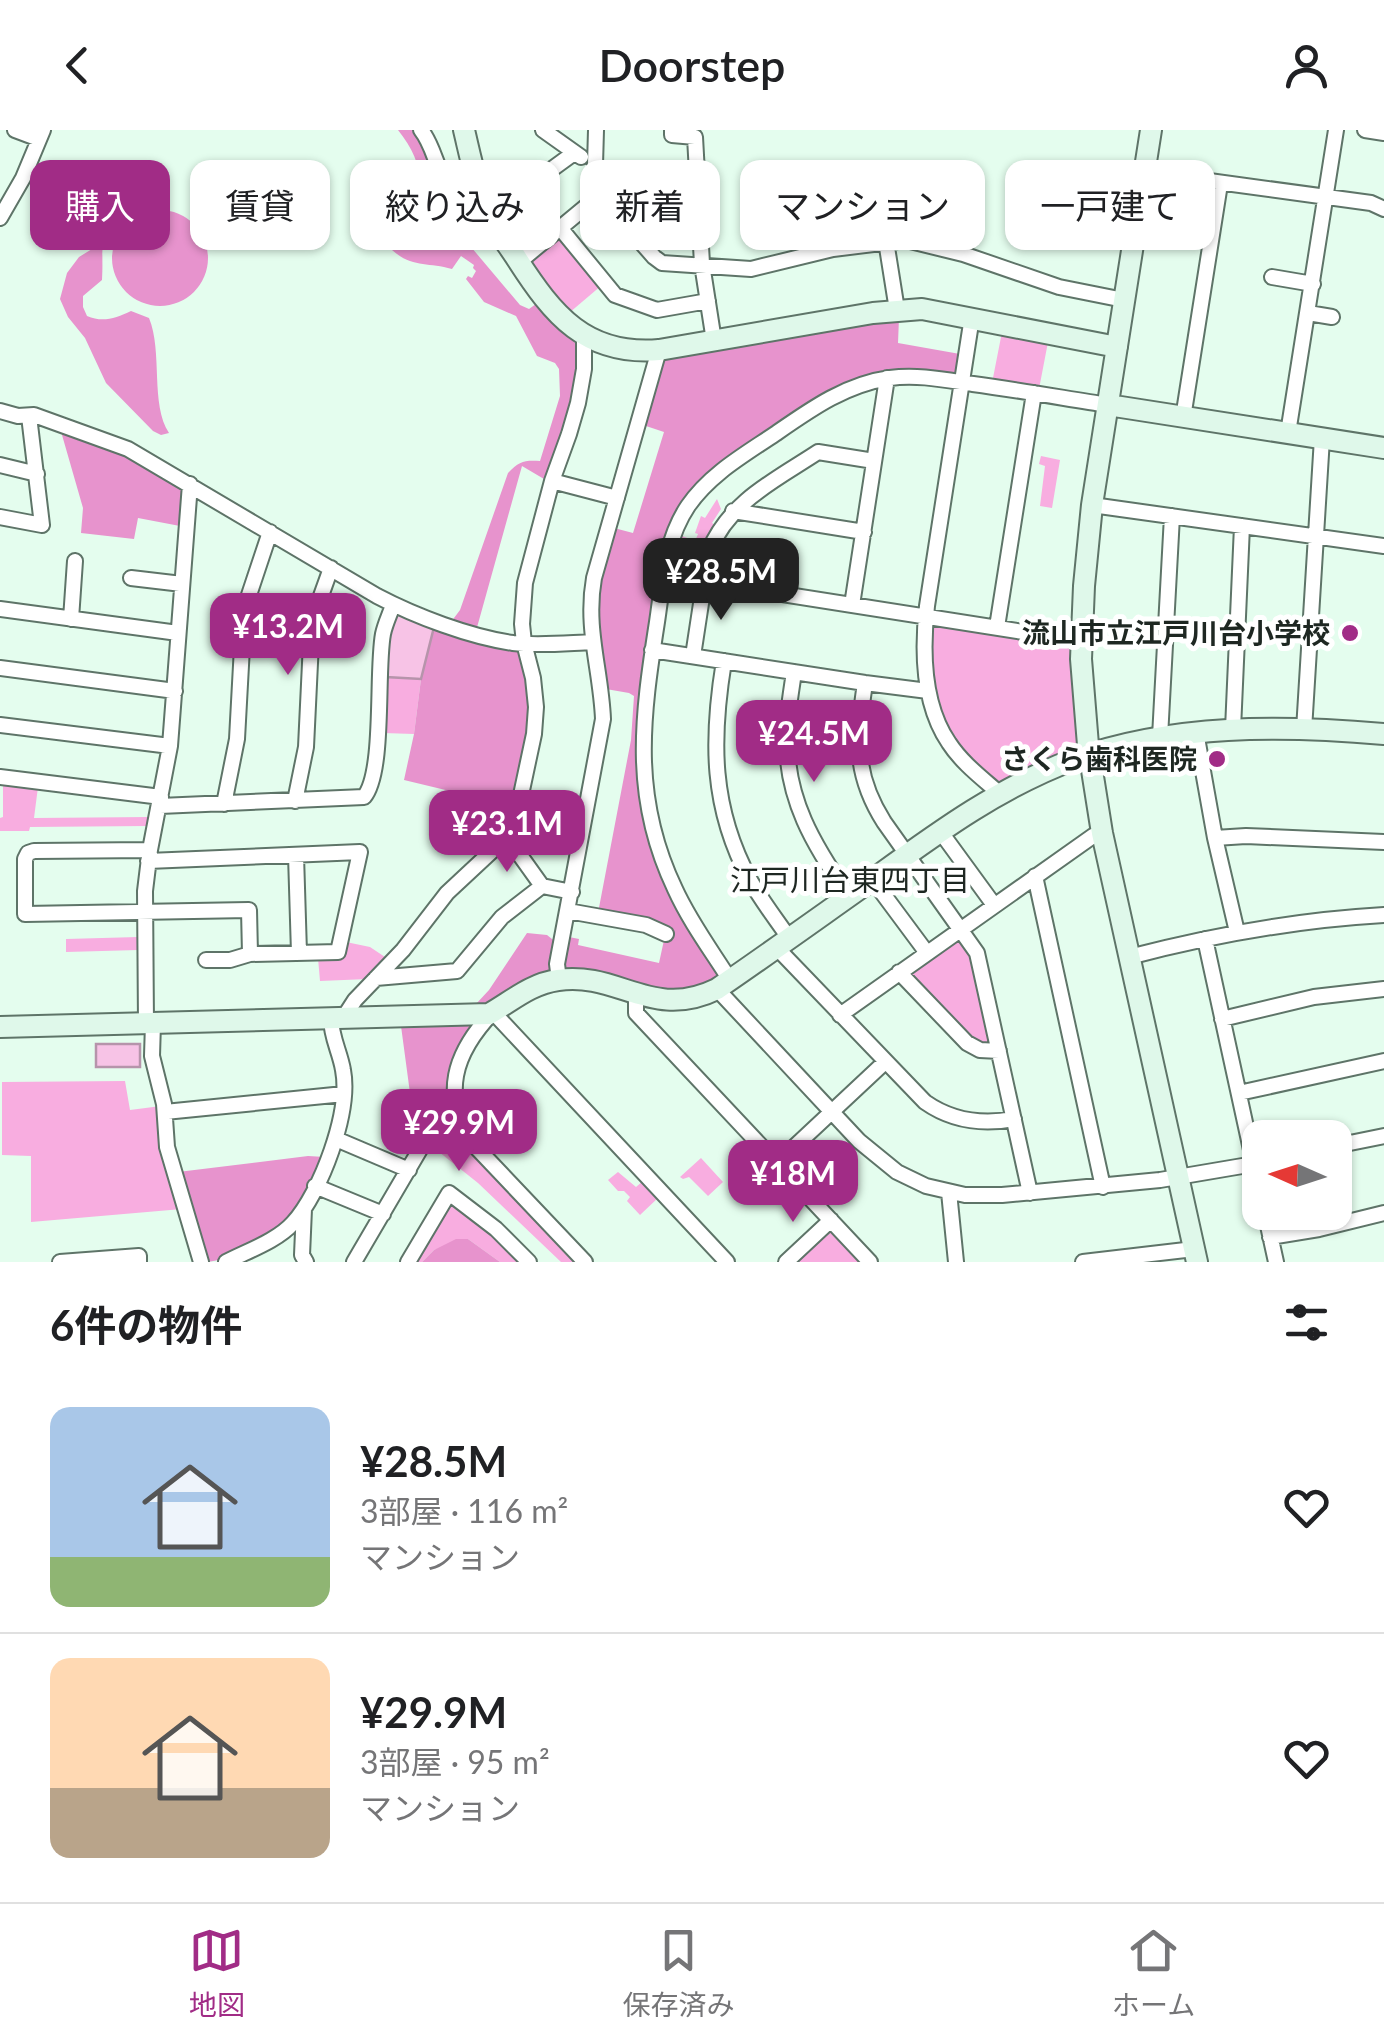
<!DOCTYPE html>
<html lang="ja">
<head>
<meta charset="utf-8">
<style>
  body { margin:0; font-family:Lato,"Noto Sans JP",sans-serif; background:#f2f2f2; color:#202124; height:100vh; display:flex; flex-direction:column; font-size:38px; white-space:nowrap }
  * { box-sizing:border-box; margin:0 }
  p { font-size:32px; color:#757577 }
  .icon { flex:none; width:55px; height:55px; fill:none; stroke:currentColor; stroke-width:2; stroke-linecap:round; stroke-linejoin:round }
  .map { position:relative; height:1132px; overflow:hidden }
  .side { display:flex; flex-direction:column; background:#fff; flex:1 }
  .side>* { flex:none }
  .guide { position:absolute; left:30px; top:30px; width:1325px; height:90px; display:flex; gap:20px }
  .needle { width:65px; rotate:273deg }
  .buttons { position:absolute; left:1242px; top:990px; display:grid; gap:20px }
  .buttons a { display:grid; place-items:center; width:110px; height:110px; border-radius:20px; background:#fff; box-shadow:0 2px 8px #0004; font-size:50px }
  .price { position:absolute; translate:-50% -85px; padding:0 22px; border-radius:20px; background:#a12c86; color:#fff; font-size:32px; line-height:65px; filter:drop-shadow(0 2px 5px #0008) }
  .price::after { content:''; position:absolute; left:50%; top:60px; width:30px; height:22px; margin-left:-15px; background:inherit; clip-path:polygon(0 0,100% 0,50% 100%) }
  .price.active { background:#222; color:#fff }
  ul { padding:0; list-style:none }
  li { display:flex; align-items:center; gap:30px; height:250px; padding:0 50px }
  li+li { border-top:2px solid #e0e0e0 }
  li span { display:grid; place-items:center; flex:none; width:280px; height:200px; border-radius:20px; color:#555 }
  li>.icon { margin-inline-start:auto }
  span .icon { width:120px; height:120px; fill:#fffc; stroke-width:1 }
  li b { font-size:42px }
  h2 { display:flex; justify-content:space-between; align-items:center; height:120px; padding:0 50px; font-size:42px }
  .tag { padding:0 35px; border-radius:20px; background:#fff; box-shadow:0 2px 8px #0004; font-size:35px; line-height:90px }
  .tag.active { background:#a12c86; color:#fff }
  header { display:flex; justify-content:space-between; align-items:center; height:130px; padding:0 50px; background:#fff; font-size:45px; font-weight:600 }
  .tabs { display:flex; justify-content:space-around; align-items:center; height:140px; border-top:2px solid #e0e0e0; background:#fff; font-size:28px; color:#757577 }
  .tabs a { display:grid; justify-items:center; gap:5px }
  .tabs .active { color:#a12c86 }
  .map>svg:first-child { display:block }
  .green { fill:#f8ade0 }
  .forest { fill:#e793cd }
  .water { fill:#f7c3e6; stroke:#b694ab; stroke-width:2.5 }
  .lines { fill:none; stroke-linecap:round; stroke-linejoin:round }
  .street-casing { stroke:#5e7468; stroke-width:18 }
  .secondary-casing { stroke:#5e7468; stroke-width:24 }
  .street { stroke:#fff; stroke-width:14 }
  .secondary { stroke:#dff8ea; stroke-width:20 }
  .poi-dot { fill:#a12c86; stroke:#fff; stroke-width:4 }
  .labels { text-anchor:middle; stroke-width:10; stroke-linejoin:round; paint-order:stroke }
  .poi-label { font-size:28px; font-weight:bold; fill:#1e2722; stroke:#fff; text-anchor:end }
  .neighbourhood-label { font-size:30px; fill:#1e2722; stroke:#fff }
</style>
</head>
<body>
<header><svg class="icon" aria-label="back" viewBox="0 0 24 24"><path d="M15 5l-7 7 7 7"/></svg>Doorstep<svg class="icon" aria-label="person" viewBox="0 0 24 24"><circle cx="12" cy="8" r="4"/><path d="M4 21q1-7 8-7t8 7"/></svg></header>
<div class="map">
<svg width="1384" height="1132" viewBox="0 0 1384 1132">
  <rect width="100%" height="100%" fill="#e4fdee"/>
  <!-- green -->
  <path class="green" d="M 557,107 L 562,107 L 602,155 L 569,183 L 530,134 L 530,129 Z
    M 1002,202 L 1048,212 L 1039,259 L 992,253 Z
    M 1041,326 L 1060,330 L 1052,378 L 1040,376 L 1045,336 L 1039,334 Z
    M 717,369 L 721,379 L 712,393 L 717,396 L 702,432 L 693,431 L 691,439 L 701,441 L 699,456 L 685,454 L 690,418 L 689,415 L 674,412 L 677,404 L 695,411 L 698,404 L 695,403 L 701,386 L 705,388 Z
    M 938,494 L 1068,514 L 1075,522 L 1081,615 L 1072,624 L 1004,653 C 989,651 983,642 973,632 C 934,593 933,553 931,501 Z
    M 386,547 L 421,549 L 414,604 L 383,603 Z
    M 3,653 L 38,657 L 34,688 L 149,687 L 147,696 L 30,697 L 29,701 L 0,701 L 0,688 L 3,687 Z
    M 138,807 L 138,820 L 66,822 L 66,809 Z
    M 954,808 L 960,809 L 973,828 L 991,913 L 988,917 L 979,916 L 908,847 L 908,841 Z
    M 346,812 L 370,817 L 388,829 L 368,849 L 320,851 L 318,828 Z
    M 125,951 L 130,980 L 161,976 L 182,1079 L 31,1092 L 31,1026 L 2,1025 L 2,952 Z
    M 458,997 L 579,1132 L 561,1132 L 478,1053 L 429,1014 Z
    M 701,1028 L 723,1052 L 708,1066 L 689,1047 L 683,1049 L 680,1047 Z
    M 618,1042 L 636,1057 L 643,1051 L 659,1067 L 640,1085 L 627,1071 L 630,1067 L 624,1061 L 618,1061 L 608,1050 Z
    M 454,1074 L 490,1103 L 520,1132 L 500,1132 L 468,1109 L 434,1120 L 422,1132 L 416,1132 L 449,1075 Z
    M 828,1097 L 866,1132 L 790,1132 Z"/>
  <!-- forest -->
  <path class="forest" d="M 398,0 L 413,0 L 421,8 L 435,41 L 428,66 L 520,175 L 529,179 L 536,174 C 548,186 565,199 575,213 C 590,237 557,321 548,348 L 544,349 L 522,336 L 476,501 L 451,492 L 460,480 L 508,343 C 519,331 525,330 540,331 L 560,266 L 559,239 L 555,233 L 537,226 L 516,186 L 484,172 L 466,149 L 468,146 L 472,148 L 476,141 L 473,138 L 474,135 L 461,126 L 452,139 C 428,132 412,138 392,120 C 396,110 404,102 409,92 C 427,57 422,30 398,0 Z
    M112 128a48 48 0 1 1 96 0a48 48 0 1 1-96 0Z
    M 118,87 C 97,117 104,117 102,150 L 83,166 L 83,177 L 87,186 C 103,193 116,188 131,181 L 149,188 C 163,222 150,274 169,303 L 161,305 L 153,301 L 106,253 L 85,208 L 68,187 L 60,169 L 67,143 L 79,127 L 92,119 L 110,92 Z
    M 899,188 L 898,213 L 960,224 L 957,243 L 951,248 L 852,255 L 683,373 L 642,565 L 646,682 L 720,842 L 719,849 L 678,864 L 569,842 L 564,835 L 569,807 L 579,809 L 578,815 L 659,833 L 666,801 L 598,783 L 631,610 L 634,566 L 629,563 L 606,559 L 595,472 L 614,398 L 633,403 L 664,302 L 643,295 L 662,231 L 666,228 Z
    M 60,298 L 122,322 L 179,354 L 182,362 L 180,396 L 138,388 L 134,409 L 81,403 L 83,378 Z
    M 435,494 L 520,517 L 530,557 L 530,600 L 516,677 L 404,650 L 414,604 L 421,549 Z
    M 527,803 L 547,805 L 557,813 L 552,837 L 547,845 L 498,870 L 496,868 L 488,873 L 476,874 L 489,860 Z
    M 476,895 L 468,904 L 455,987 L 423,1012 L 411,1008 L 412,978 L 401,896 Z
    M 308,1026 L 325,1027 C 316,1045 308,1066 296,1084 C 283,1102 228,1132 206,1132 L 178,1042 Z
    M 456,1109 L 468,1109 L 500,1132 L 422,1132 L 434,1120 Z"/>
  <!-- water -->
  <path class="water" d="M 399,484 L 434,497 L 421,549 L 386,547 L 388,506 L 394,486 Z
    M 96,914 L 140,914 L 140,937 L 96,937 Z"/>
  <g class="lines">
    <defs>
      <path id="street" d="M 15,0 L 39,9
        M 421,0 C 433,15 435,34 445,50 C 455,64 475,75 489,85 L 574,23
        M 543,0 L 581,27
        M 596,0 L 595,35 L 617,85 L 654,127 L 662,133 L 751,139 L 833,119 L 906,110 L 963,124 L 1059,157 L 1124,170
        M 672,0 L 672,5 L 695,7 L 702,134 L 714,211
        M 1365,0 L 1384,3
        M 1144,42 L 1371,73 L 1384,79
        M 0,88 L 23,48 L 43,0
        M 561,99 L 615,165 L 657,180 L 708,171
        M 886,111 L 897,180
        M 519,132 L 606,60
        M 1272,147 L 1313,154
        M 1308,183 L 1332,187
        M 972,187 L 927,476 C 922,520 923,575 949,613 C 962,633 982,648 999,663
        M 0,281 L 18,286 L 34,285 L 128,319 L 377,466 C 415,486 470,507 513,513 C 539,516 567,513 593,512
        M 1183,288 L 1220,54
        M 1288,303 L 1336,0
        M 0,335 L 37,344
        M 552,351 L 617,368
        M 1092,375 L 1384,416
        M 733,381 L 864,402
        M 0,387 L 42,395 L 29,286
        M 131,448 L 182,454
        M 705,452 L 1081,511
        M 852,475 L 887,248
        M 0,479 L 178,503
        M 71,489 L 75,431
        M 997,497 L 1034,263
        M 652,520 L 865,553 L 928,561
        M 693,526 L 709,421 C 730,371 774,351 818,322 L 874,331
        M 724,531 C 711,610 711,678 750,750 C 761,770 776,789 789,808
        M 0,538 L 175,561
        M 794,542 C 791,563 787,584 787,605 C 785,668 814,716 849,766
        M 865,553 C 857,608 853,643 884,692 L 977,823 L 1030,1063
        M 0,595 L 170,616
        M 1233,599 L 1242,396
        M 1304,600 L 1322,308
        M 1196,602 L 1215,708 L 1237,802
        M 1160,607 L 1172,386
        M 0,647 L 161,667
        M 295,671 L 306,617 L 312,491 L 331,438
        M 224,674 L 237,609 L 244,480 L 270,402
        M 160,676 L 364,667 C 385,642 376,541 383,504 C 385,494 390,484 393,475
        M 940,701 L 994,775
        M 507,707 L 542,756
        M 1215,708 L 1246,706 L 1384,712
        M 296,725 L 299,823
        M 148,731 L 360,722 L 338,822 L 250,824 L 249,780 L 25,784 L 25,729 L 28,723 L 34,721 L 150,720
        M 1035,746 L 1103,1057
        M 872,749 L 927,823
        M 568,781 L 646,795 L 666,804
        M 1205,809 L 1260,1061
        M 776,817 L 925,972 C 952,991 982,995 1014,989
        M 1129,827 C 1213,805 1297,790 1384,785
        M 206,830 L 230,830 L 250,824
        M 899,842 L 967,913 L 980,920 L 999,921
        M 376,848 L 457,841 L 502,787 L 542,756 L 572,762
        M 559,850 L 557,834 L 603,589 C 601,540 585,498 594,448 L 659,220
        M 730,850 C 711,820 690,792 675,759 C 631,667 642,588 657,492 C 663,452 665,410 688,376 C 710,344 744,325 775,304 C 811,279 846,254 890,248 C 917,244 946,250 973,254 C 1018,260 1063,268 1108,275
        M 717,859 L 859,1011 L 897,1042 L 926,1056 L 965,1065 L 1002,1065 L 1160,1050 L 1260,1033
        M 636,864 L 636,883 L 870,1132
        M 840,885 L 1093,706 L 1102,703
        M 344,887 L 355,870 L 403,820 L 447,763 L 507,707 L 515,693 L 534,604 L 536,577 L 533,548 L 524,513 L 522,494 L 525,453 L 552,351 L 569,304 L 578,273 L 584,239 L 584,205
        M 1222,889 L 1314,867 L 1384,859
        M 153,893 L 152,926 L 164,974 L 167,1017 L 201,1132
        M 146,894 L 145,761 L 150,720 L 170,616 L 190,354
        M 1239,963 L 1384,931
        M 165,982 L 344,964
        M 336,1009 L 409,1040
        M 1335,1016 L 1384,1006
        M 777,1033 L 885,932
        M 315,1056 L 383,1084
        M 949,1062 L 956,1132
        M 304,1079 L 302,1125 L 306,1132
        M 1265,1082 L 1276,1132
        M 1270,1107 L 1319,1099 L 1384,1083
        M 60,1132 L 139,1126 L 139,1132
        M 226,1132 C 247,1121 277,1111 293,1093 C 321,1062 351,982 343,940 C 340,922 331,907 331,888
        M 354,1132 L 422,1016 L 438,1001 L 460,992
        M 408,1132 L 449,1063 L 496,1099 L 529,1132
        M 585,1132 L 474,1015 C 440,965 454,923 493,882 L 727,1132
        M 786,1132 L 831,1090
        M 1083,1132 L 1194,1119"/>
      <path id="secondary" d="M 464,0 C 470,25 475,51 485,76 C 492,95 506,112 517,129 C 553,185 586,226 659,220 L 873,183 L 922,179 L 1117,217
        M 1151,0 L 1092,375 L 1084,456 L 1081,529 L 1088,615 L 1102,703 L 1197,1132
        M 1108,275 L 1384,318
        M 0,897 L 489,884 C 512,871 530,854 558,850 C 618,841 652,891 717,859 C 771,822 825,783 879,745 C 941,700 1002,656 1075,629 C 1173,594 1281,595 1384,604"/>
    </defs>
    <!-- street casing -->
    <use href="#street" class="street-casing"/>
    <!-- secondary casing -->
    <use href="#secondary" class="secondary-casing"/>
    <!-- street -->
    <use href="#street" class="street"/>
    <!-- secondary -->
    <use href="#secondary" class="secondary"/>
  </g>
  <!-- markers -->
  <g class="poi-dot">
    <circle cx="1350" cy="503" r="10"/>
    <circle cx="1217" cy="629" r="10"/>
  </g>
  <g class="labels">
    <!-- poi labels -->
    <g class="poi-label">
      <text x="1330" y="513">流山市立江戸川台小学校</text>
      <text x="1197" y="639">さくら歯科医院</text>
    </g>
    <!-- neighbourhood labels -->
    <g class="neighbourhood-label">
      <text x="850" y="761">江戸川台東四丁目</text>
    </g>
  </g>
</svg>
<div class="buttons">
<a><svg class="needle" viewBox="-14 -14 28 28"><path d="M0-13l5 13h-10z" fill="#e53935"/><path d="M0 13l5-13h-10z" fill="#757577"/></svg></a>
</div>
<b class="price active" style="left:721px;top:493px">¥28.5M</b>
<b class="price" style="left:288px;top:548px">¥13.2M</b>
<b class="price" style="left:814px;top:655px">¥24.5M</b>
<b class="price" style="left:507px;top:745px">¥23.1M</b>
<b class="price" style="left:459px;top:1044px">¥29.9M</b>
<b class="price" style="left:793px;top:1095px">¥18M</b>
<div class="guide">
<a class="tag active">購入</a>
<a class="tag">賃貸</a>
<a class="tag">絞り込み</a>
<a class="tag">新着</a>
<a class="tag">マンション</a>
<a class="tag">一戸建て</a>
</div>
</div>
<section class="side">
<h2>6件の物件<svg class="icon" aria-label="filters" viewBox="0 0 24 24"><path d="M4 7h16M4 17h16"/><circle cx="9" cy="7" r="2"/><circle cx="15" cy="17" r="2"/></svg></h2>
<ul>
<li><span style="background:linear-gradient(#a9c7e8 75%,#8fb573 0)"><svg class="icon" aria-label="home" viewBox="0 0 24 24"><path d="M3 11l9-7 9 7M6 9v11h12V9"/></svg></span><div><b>¥28.5M</b><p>3部屋 · 116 m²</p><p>マンション</p></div><svg class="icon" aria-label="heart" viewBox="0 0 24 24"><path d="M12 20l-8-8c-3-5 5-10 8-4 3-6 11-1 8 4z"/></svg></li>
<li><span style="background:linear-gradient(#ffd9b3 65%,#b9a48a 0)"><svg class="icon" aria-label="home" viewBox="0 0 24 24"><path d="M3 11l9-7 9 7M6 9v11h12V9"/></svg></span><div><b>¥29.9M</b><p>3部屋 · 95 m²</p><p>マンション</p></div><svg class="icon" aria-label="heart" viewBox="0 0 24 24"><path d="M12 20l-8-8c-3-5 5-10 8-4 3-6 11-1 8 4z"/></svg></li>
</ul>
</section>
<nav class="tabs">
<a class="active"><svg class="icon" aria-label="map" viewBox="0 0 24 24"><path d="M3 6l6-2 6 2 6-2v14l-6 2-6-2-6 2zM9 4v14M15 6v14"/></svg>地図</a>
<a><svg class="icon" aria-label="saved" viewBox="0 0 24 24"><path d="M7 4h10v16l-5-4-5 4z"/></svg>保存済み</a>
<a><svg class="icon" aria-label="home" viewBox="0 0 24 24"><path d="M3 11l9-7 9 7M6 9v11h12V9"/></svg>ホーム</a>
</nav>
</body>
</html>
